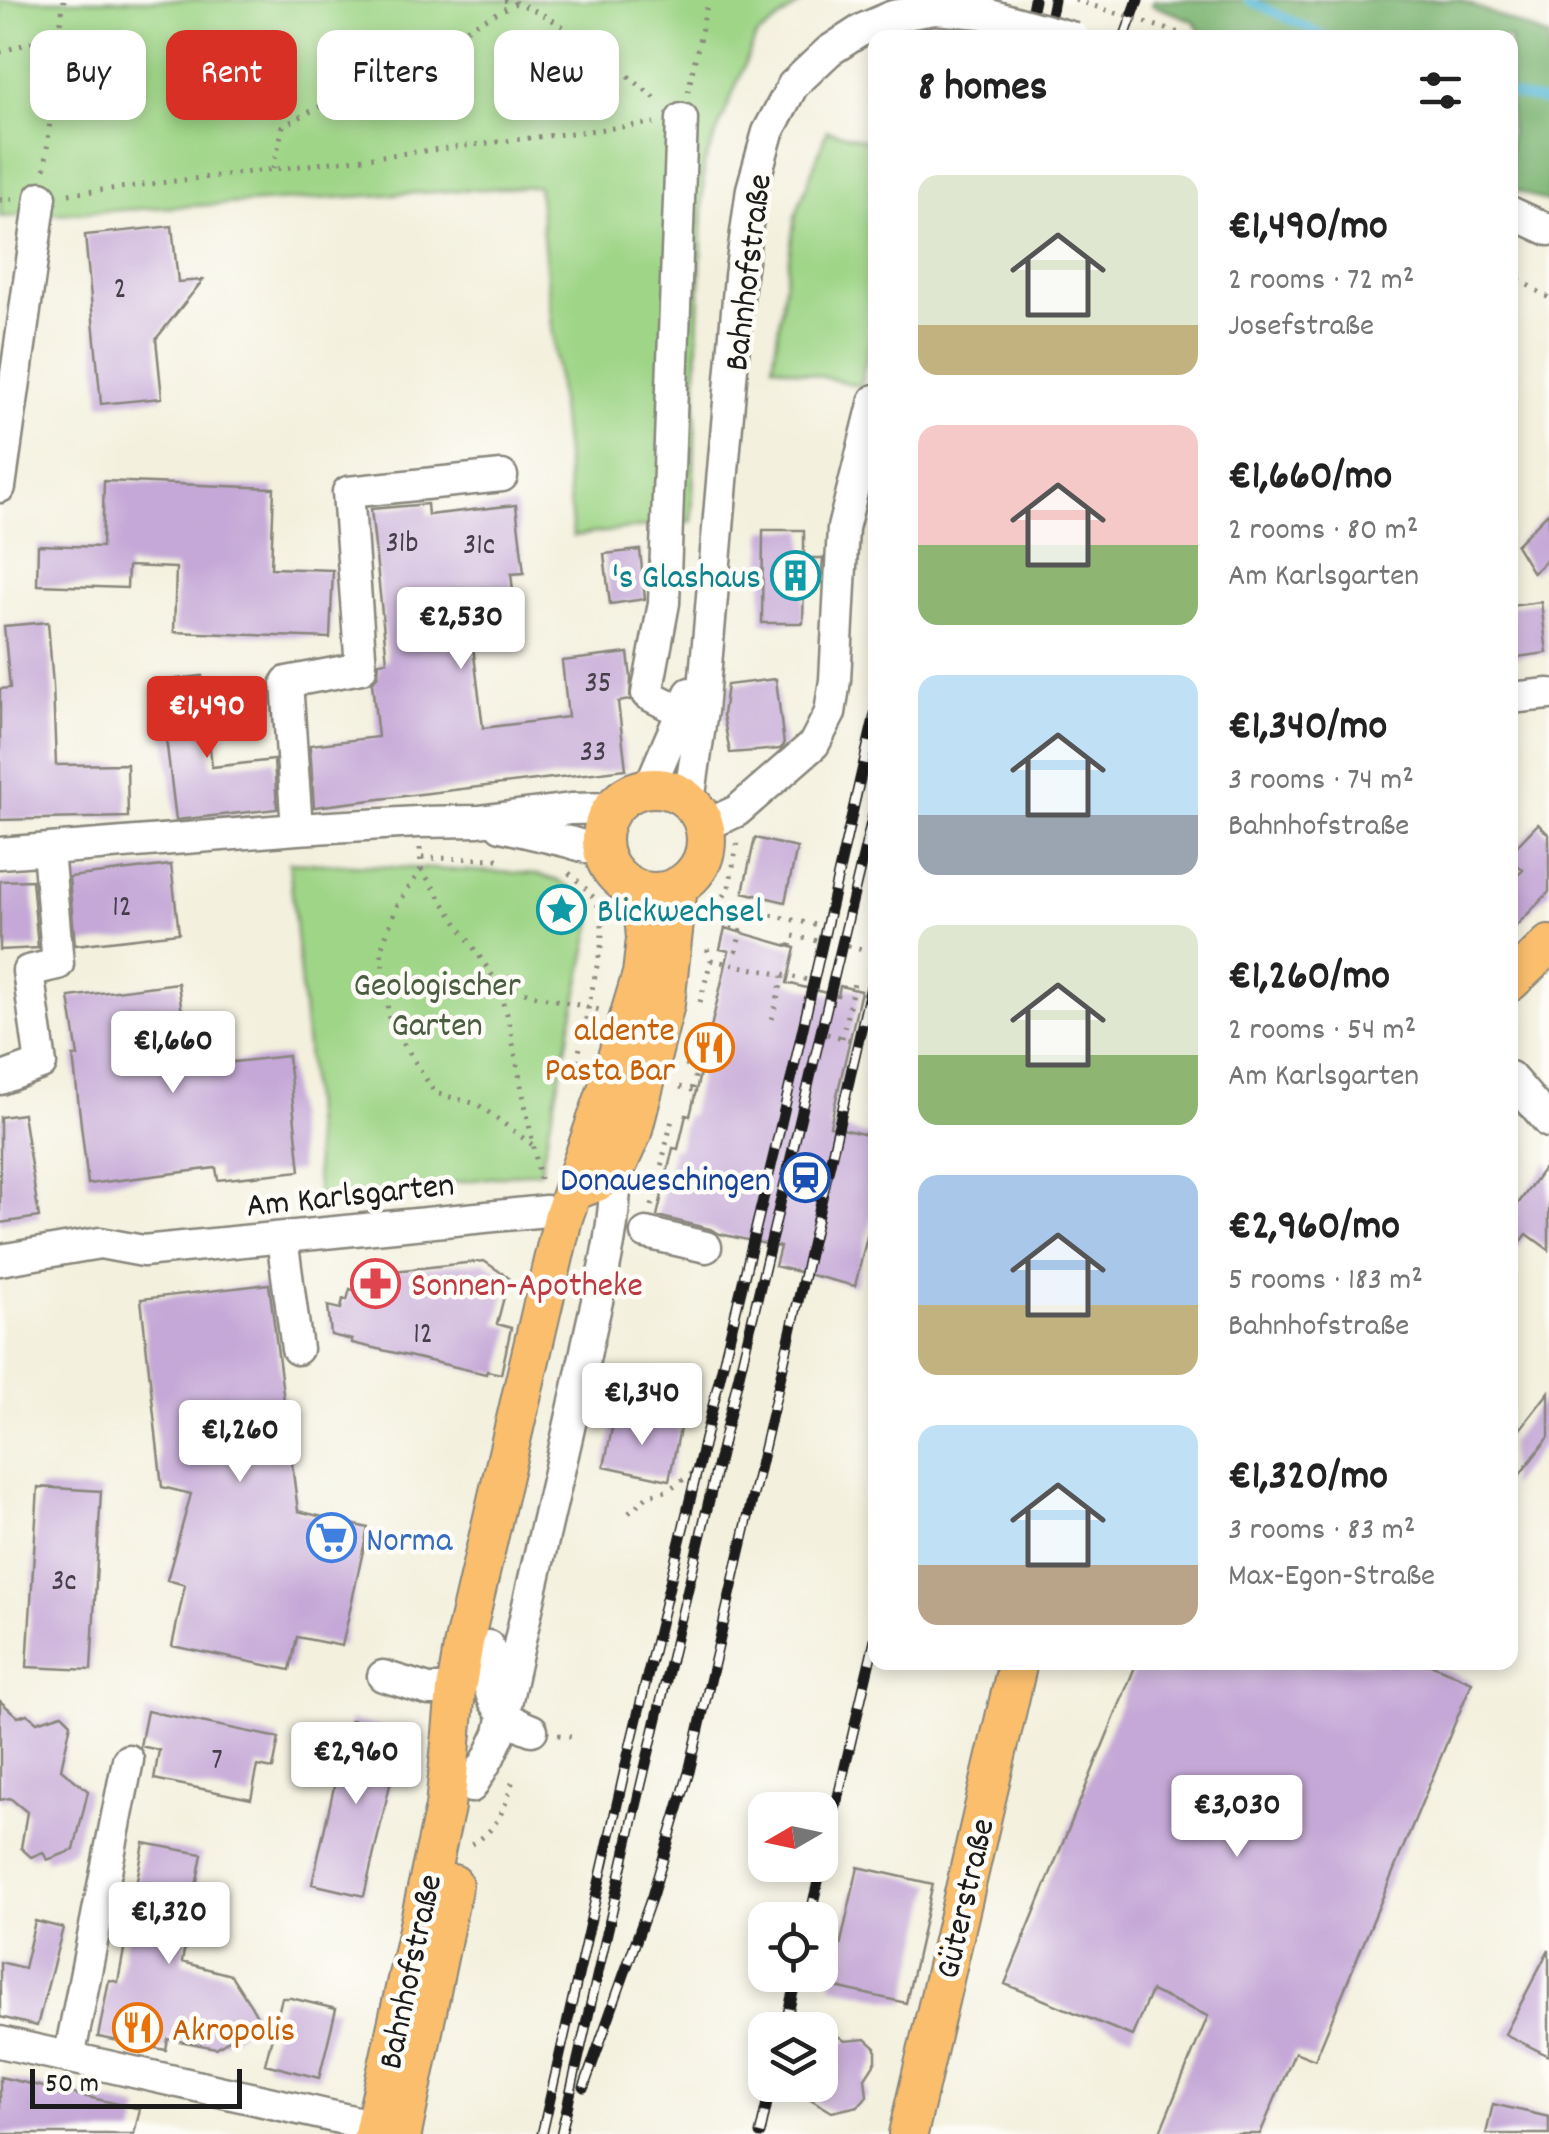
<!DOCTYPE html>
<html lang="en">
<head>
<meta charset="utf-8">
<style>
  body { margin:0; font-family:Dekko,sans-serif; background:#f2f2f2; color:#222; height:100vh; display:flex; flex-direction:column; font-size:38px; white-space:nowrap }
  * { box-sizing:border-box; margin:0 }
  p { font-size:32px; color:#767676 }
  .icon { flex:none; width:55px; height:55px; fill:none; stroke:currentColor; stroke-width:2; stroke-linecap:round; stroke-linejoin:round }
  .map { position:relative; flex:1; overflow:hidden }
  .drawer { position:absolute; left:868px; top:30px; width:650px; height:1640px; display:flex; flex-direction:column; background:#fff; border-radius:20px; box-shadow:0 5px 15px #0003 }
  .drawer>* { flex:none }
  .top-card { position:absolute; left:30px; top:30px; width:688px; height:90px; display:flex; gap:20px }
  .needle { width:65px; rotate:261deg }
  .fabs { position:absolute; left:748px; top:1792px; display:grid; gap:20px }
  .fabs a { display:grid; place-items:center; width:90px; height:90px; border-radius:20px; background:#fff; box-shadow:0 5px 15px #0003; font-size:50px }
  .scale { position:absolute; left:30px; bottom:25px; width:212px; box-sizing:border-box; padding-left:10px; border:5px solid #1c1c1c; border-top:0; font-size:28px; line-height:35px; white-space:nowrap; color:#1c1c1c; -webkit-text-stroke:8px #fdfcf7; paint-order:stroke }
  .price { position:absolute; translate:-50% -85px; padding:0 22px; border-radius:10px; background:#fff; color:#222; font-size:32px; line-height:65px; filter:drop-shadow(0 2px 5px #0008) }
  .price::after { content:''; position:absolute; left:50%; top:60px; width:30px; height:22px; margin-left:-15px; background:inherit; clip-path:polygon(0 0,100% 0,50% 100%) }
  .price.on { background:#d93025; color:#fff }
  ul { padding:0; list-style:none }
  li { display:flex; align-items:center; gap:30px; height:250px; padding:0 50px }
  li span { display:grid; place-items:center; flex:none; width:280px; height:200px; border-radius:20px; color:#555 }
  li>.icon { margin-inline-start:auto }
  span .icon { width:120px; height:120px; fill:#fffc; stroke-width:1 }
  li b { font-size:42px }
  h2 { display:flex; justify-content:space-between; align-items:center; height:120px; padding:0 50px; font-size:42px }
  .pill { padding:0 35px; border-radius:20px; background:#fff; box-shadow:0 5px 15px #0003; font-size:35px; line-height:90px }
  .pill.on { background:#d93025; color:#fff }
  .map>svg:first-child { display:block }
  .green { fill:#9fd587; stroke:#5e7852; stroke-width:2.5 }
  .forest { fill:#7fb674; stroke:#4e6948; stroke-width:2.5 }
  .lines { fill:none; stroke-linecap:round; stroke-linejoin:round }
  .stream { stroke:#58b8d6; stroke-width:9 }
  .building { fill:#c5a8d7 }
  .minor-casing { stroke:#88867c; stroke-width:35 }
  .major-casing { stroke:#88867c; stroke-width:42 }
  .path { stroke:#88867c; stroke-width:5; stroke-dasharray:2.5 8; stroke-linecap:butt }
  .minor { stroke:#fff; stroke-width:30 }
  .major { stroke:#fabe6d; stroke-width:38 }
  .rail-casing { stroke:#1c1c1c; stroke-width:11 }
  .rail { stroke:#fdfcf7; stroke-width:8; stroke-dasharray:22; stroke-linecap:butt }
  .minor-bridge-casing { stroke:#88867c; stroke-width:35; stroke-linecap:butt }
  .path-bridge { stroke:#88867c; stroke-width:5; stroke-dasharray:2.5 8; stroke-linecap:butt }
  .minor-bridge { stroke:#fff; stroke-width:30 }
  .labels { text-anchor:middle; stroke-width:9; stroke-linejoin:round; paint-order:stroke }
  .number-label { font-size:30px; fill:#463f4b }
  .street-label { font-size:35px; fill:#1c1c1c; stroke:#fdfcf7 }
  .culture-label { font-size:35px; fill:#0d838f; stroke:#fdfcf7; text-anchor:end }
  .park-label { font-size:35px; fill:#4a5d41; stroke:#fdfcf7 }
  .food-label { font-size:35px; fill:#c56008; stroke:#fdfcf7; text-anchor:end }
  .transit-label { font-size:35px; fill:#164399; stroke:#fdfcf7; text-anchor:end }
  .health-label { font-size:35px; fill:#be3a42; stroke:#fdfcf7; text-anchor:start }
  .shop-label { font-size:35px; fill:#366cbe; stroke:#fdfcf7; text-anchor:start }
</style>
</head>
<body>
<div class="map">
<svg width="1549" height="2134" viewBox="0 0 1549 2134">
  <rect width="100%" height="100%" fill="#fdfcf7"/>
  <filter id="ink" filterUnits="userSpaceOnUse"><feTurbulence type="fractalNoise" baseFrequency=".01" numOctaves="2"/><feDisplacementMap in="SourceGraphic" scale="20" xChannelSelector="R" yChannelSelector="G"/><feConvolveMatrix kernelMatrix="1 2 1 2 8 2 1 2 1" color-interpolation-filters="sRGB"/></filter>
  <filter id="wash" filterUnits="userSpaceOnUse"><feTurbulence type="fractalNoise" baseFrequency=".0048" numOctaves="4" result="noise"/><feDisplacementMap in="SourceGraphic" scale="40" xChannelSelector="R" yChannelSelector="G"/><feGaussianBlur stdDeviation="2.25" result="paint"/><feColorMatrix in="noise" values="0 0 0 0 0 0 0 0 0 0 0 0 0 0 0 0 0 1.4 0 .05"/><feComposite in="paint" operator="in"/></filter>
  <g filter="url(#wash)">
    <rect width="100%" height="100%" fill="#f3f0dd"/>
    <!-- green -->
    <path class="green" d="M 0,0 L 805,0 L 756,37 L 704,164 L 692,521 L 573,536 L 538,186 L 0,217 Z
      M 827,130 L 875,143 L 875,318 L 860,386 L 773,365 L 795,217 Z
      M 289,862 L 537,874 C 569,884 580,888 593,921 L 540,1171 L 318,1201 L 308,1059 Z"/>
    <!-- forest -->
    <path class="forest" d="M 1154,0 L 1460,0 L 1549,37 L 1549,203 L 1510,188 L 1510,38 L 1202,37 L 1194,21 L 1152,5 Z"/>
    <g class="lines">
      <!-- stream -->
      <path class="stream" d="M 1248,0 L 1329,38
        M 1510,94 L 1549,103"/>
    </g>
    <g id="blocks">
      <!-- building -->
      <path class="building" d="M 172,226 L 178,282 L 203,280 L 156,339 L 162,398 L 101,404 L 85,235 Z
        M 104,481 L 274,488 L 271,568 L 333,570 L 330,638 L 174,632 L 176,568 L 128,566 L 127,588 L 37,585 L 38,545 L 102,547 Z
        M 427,504 L 428,515 L 516,505 L 524,573 L 511,574 L 517,625 L 471,630 L 483,728 L 568,717 L 562,661 L 628,653 L 631,678 L 630,700 L 618,702 L 626,769 L 314,807 L 310,745 L 378,737 L 372,683 L 378,675 L 379,662 L 387,661 L 371,509 Z
        M 1549,512 L 1549,558 L 1533,573 L 1516,545 Z
        M 763,530 L 804,530 L 804,558 L 823,558 L 821,583 L 804,582 L 803,623 L 762,623 Z
        M 640,550 L 645,599 L 610,604 L 604,554 Z
        M 1541,602 L 1547,653 L 1510,658 L 1510,606 Z
        M 48,622 L 53,686 L 56,765 L 127,764 L 128,817 L 0,820 L 0,689 L 10,688 L 4,626 Z
        M 202,676 L 212,767 L 274,760 L 277,809 L 176,820 L 159,681 Z
        M 776,679 L 784,745 L 780,749 L 730,753 L 723,715 L 727,685 Z
        M 1538,824 L 1549,835 L 1549,892 L 1510,932 L 1510,883 L 1523,870 L 1510,858 L 1510,853 Z
        M 755,838 L 797,848 L 785,902 L 743,892 Z
        M 171,865 L 179,933 L 75,945 L 69,877 Z
        M 32,880 L 38,948 L 0,950 L 0,881 Z
        M 725,928 L 795,948 L 787,983 L 838,996 L 840,986 L 861,991 L 830,1126 L 875,1137 L 875,1204 L 855,1286 L 775,1266 L 780,1247 L 720,1234 L 710,1229 L 657,1216 L 673,1148 L 678,1149 L 686,1115 L 690,1116 L 729,951 L 720,949 Z
        M 178,983 L 189,1067 L 288,1056 L 300,1171 L 218,1180 L 216,1168 L 88,1184 L 73,1056 L 78,1056 L 69,997 Z
        M 23,1114 L 39,1217 L 0,1223 L 0,1117 Z
        M 1549,1161 L 1549,1250 L 1527,1234 L 1510,1256 L 1510,1215 Z
        M 484,1261 L 509,1278 L 497,1324 L 511,1328 L 501,1374 L 487,1371 L 486,1374 L 352,1343 L 352,1340 L 331,1335 L 328,1306 L 341,1309 L 343,1299 L 347,1300 L 350,1289 L 363,1292 L 367,1274 Z
        M 269,1284 L 298,1511 L 368,1528 L 342,1646 L 297,1637 L 290,1670 L 172,1646 L 185,1585 L 167,1580 L 191,1494 L 162,1487 L 141,1299 Z
        M 1549,1392 L 1549,1437 L 1510,1487 L 1510,1442 Z
        M 615,1415 L 680,1429 L 669,1480 L 604,1466 Z
        M 38,1487 L 101,1491 L 91,1670 L 27,1667 Z
        M 1137,1662 L 1426,1662 L 1472,1682 L 1315,2060 L 1295,2052 L 1260,2134 L 1159,2134 L 1208,2016 L 1151,1991 L 1132,2036 L 1005,1984 Z
        M 0,1701 L 18,1717 L 27,1714 L 37,1722 L 62,1714 L 71,1723 L 61,1769 L 88,1791 L 74,1850 L 47,1860 L 43,1852 L 31,1857 L 21,1848 L 27,1812 L 10,1798 L 0,1800 Z
        M 147,1711 L 279,1738 L 273,1769 L 258,1766 L 251,1799 L 154,1779 L 159,1750 L 140,1746 Z
        M 351,1720 L 402,1733 L 364,1896 L 312,1884 L 336,1778 L 329,1777 L 337,1744 L 345,1746 Z
        M 144,1843 L 202,1854 L 182,1962 L 231,1975 L 260,2020 L 216,2048 L 168,2039 L 166,2050 L 98,2037 L 109,1980 L 118,1982 Z
        M 858,1867 L 933,1884 L 906,2003 L 831,1986 Z
        M 35,1921 L 63,1928 L 37,2026 L 0,2017 L 0,1962 L 24,1968 Z
        M 1549,1949 L 1549,2056 L 1505,2034 Z
        M 282,1998 L 291,1998 L 336,2009 L 319,2078 L 265,2064 Z
        M 820,2023 L 845,2041 L 866,2039 L 876,2048 L 876,2061 L 865,2078 L 867,2096 L 858,2106 L 832,2112 L 787,2085 L 820,2085 Z
        M 0,2077 L 140,2109 L 134,2134 L 0,2134 Z
        M 1493,2104 L 1549,2117 L 1549,2134 L 1486,2134 Z"/>
    </g>
  </g>
  <g filter="url(#ink)">
    <use href="#blocks" fill-opacity="0" stroke="#88867c" stroke-width="2.5"/>
    <g class="lines">
      <defs>
        <path id="minor" d="M 682,119 L 664,603 L 647,694 L 682,712
          M 1510,212 L 1549,230
          M 0,487 L 41,197
          M 1510,698 L 1549,694
          M 649,788 L 690,693
          M 689,801 L 702,711 L 740,276 L 752,189 L 768,132 L 793,85 L 829,51 L 863,29 L 893,16 L 935,9 L 982,13
          M 501,826 L 569,842 L 603,852
          M 704,826 L 737,811 L 814,744 L 830,713 L 835,680 L 843,528 L 875,400
          M 297,829 L 287,682 L 361,668 L 348,492 L 502,476
          M 0,853 L 297,829 L 417,822 L 479,821 L 571,809 L 613,808
          M 1510,1077 L 1549,1122
          M 0,1079 L 41,1064 L 28,971 L 58,964 L 48,850
          M 646,1233 L 706,1247
          M 282,1238 L 297,1349
          M 0,1260 L 100,1243 L 143,1251 L 546,1211 L 563,1218
          M 488,1646 C 492,1658 489,1668 489,1681 C 490,1706 510,1722 532,1730
          M 383,1676 L 429,1690 L 456,1690
          M 471,1787 L 489,1757 L 500,1733 C 526,1605 559,1479 586,1351 C 598,1292 617,1230 615,1170
          M 0,2042 L 397,2131
          M 69,2058 L 128,1760"/>
        <path id="major" d="M602 840a52 52 0 1 1 104 0a52 52 0 1 1-104 0Z
          M 1510,982 L 1549,945
          M 573,1191 L 597,1182 L 615,1170 L 632,1133 L 665,1004 L 678,886
          M 373,2134 L 445,1807 L 456,1690 L 464,1642 L 563,1218 L 609,1084 L 642,974 L 646,939 L 642,891
          M 402,2134 L 453,1884
          M 908,2134 L 1018,1662"/>
      </defs>
      <!-- minor casing -->
      <use href="#minor" class="minor-casing"/>
      <!-- major casing -->
      <use href="#major" class="major-casing"/>
      <!-- path -->
      <path class="path" d="M 504,0 C 551,7 621,71 660,102
        M 0,52 L 59,34
        M 688,92 L 708,0
        M 45,169 L 59,34 L 64,0
        M 273,169 L 283,126 L 521,0
        M 69,194 L 654,123
        M 0,200 L 13,199
        M 1510,274 L 1549,298
        M 420,848 L 421,869 L 494,978 L 507,1014 L 540,1179
        M 422,858 L 506,859
        M 421,869 L 397,906 L 381,949 L 389,1021 L 435,1093 L 477,1104 L 534,1146
        M 569,873 C 598,899 605,906 601,947 L 574,1076
        M 720,904 L 821,926
        M 711,920 L 741,929 L 735,958
        M 709,924 L 729,887 L 738,841
        M 790,946 L 793,936 L 817,941
        M 848,946 L 871,951
        M 711,960 L 808,980
        M 496,979 L 529,994 L 600,1010
        M 700,1002 L 711,960 L 706,945
        M 772,1019 L 785,969
        M 827,1034 L 851,1040
        M 842,1038 L 854,983
        M 685,1064 L 697,1068 L 692,1090
        M 680,1087 L 696,1091
        M 652,1206 L 672,1119
        M 629,1513 L 648,1495 L 666,1491 L 693,1473
        M 558,1735 L 574,1737
        M 472,1844 C 499,1829 506,1805 514,1776"/>
      <!-- minor -->
      <use href="#minor" class="minor"/>
      <!-- major -->
      <use href="#major" class="major"/>
      <defs>
        <path id="rail" d="M 1026,38 L 1034,0
          M 1046,38 L 1054,0
          M 1124,38 L 1138,0
          M 809,1920 L 875,1639
          M 784,2030 L 797,1975
          M 584,2087 L 652,1896 L 689,1772 L 875,969
          M 542,2134 L 630,1747 L 774,1154 L 875,714
          M 561,2134 L 640,1789 L 875,806
          M 760,2134 L 771,2085"/>
      </defs>
      <!-- rail casing -->
      <use href="#rail" class="rail-casing"/>
      <!-- rail -->
      <use href="#rail" class="rail"/>
      <defs>
        <path id="minor-bridge" d="M 982,13 L 1074,38"/>
      </defs>
      <!-- minor-bridge casing -->
      <use href="#minor-bridge" class="minor-bridge-casing"/>
      <!-- path-bridge -->
      <path class="path-bridge" d="M 1075,0 L 1195,38"/>
      <!-- minor-bridge -->
      <use href="#minor-bridge" class="minor-bridge"/>
    </g>
  </g>
  <!-- icons -->
  <defs>
    <symbol id="building-ring" viewBox="-11 -11 22 22"><circle r="9.5" fill="#fdfcf7" stroke="#0f9aa8" stroke-width="1.5"/><path d="M-4-6H4V6H1V3H-1V6H-4ZM-2.5-4.3h1.7v1.8h-1.7ZM.8-4.3h1.7v1.8H.8ZM-2.5-1h1.7V.8h-1.7ZM.8-1h1.7V.8H.8Z" fill="#0f9aa8"/></symbol>
    <symbol id="sight-ring" viewBox="-11 -11 22 22"><circle r="9.5" fill="#fdfcf7" stroke="#0f9aa8" stroke-width="1.5"/><path d="M0-6L1.8-2.2L6-1.7L2.9 1.2L3.7 5.4L0 3.3L-3.7 5.4L-2.9 1.2L-6-1.7L-1.8-2.2Z" fill="#0f9aa8"/></symbol>
    <symbol id="restaurant-ring" viewBox="-11 -11 22 22"><circle r="9.5" fill="#fdfcf7" stroke="#e8710a" stroke-width="1.5"/><path d="M-5-6h1v4h1v-4h1v4h1v-4h1v5L-1.5 .5V6h-2V.5L-5-1ZM5-6V6H3V1.5H1.5Q1.5-4 5-6Z" fill="#e8710a"/></symbol>
    <symbol id="station-ring" viewBox="-11 -11 22 22"><circle r="9.5" fill="#fdfcf7" stroke="#1a4fb4" stroke-width="1.5"/><path d="M-3-6H3Q5-6 5-4V2Q5 4 3 4L4.5 6H3L1.5 4h-3L-3 6H-4.5L-3 4Q-5 4-5 2V-4Q-5-6-3-6ZM-3.5-4v3h7v-3ZM-3.5 1v1.5H-2V1ZM2 1v1.5H3.5V1Z" fill="#1a4fb4"/></symbol>
    <symbol id="pharmacy-ring" viewBox="-11 -11 22 22"><circle r="9.5" fill="#fdfcf7" stroke="#e0444e" stroke-width="1.5"/><path d="M-2-6h4v4h4v4h-4v4h-4v-4h-4v-4h4Z" fill="#e0444e"/></symbol>
    <symbol id="supermarket-ring" viewBox="-11 -11 22 22"><circle r="9.5" fill="#fdfcf7" stroke="#3f7fe0" stroke-width="1.5"/><path d="M-6-5.5h2.5l.6 2H6L4.5 2H-2.5L-4.4-4H-6ZM-1.5 3.2a1.3 1.3 0 1 0 .1 0ZM3 3.2a1.3 1.3 0 1 0 .1 0Z" fill="#3f7fe0"/></symbol>
  </defs>
  <g fill-rule="evenodd">
    <use href="#building-ring" x="768" y="548" width="55" height="55"/>
    <use href="#sight-ring" x="534" y="882" width="55" height="55"/>
    <use href="#restaurant-ring" x="682" y="1020" width="55" height="55"/>
    <use href="#station-ring" x="778" y="1150" width="55" height="55"/>
    <use href="#pharmacy-ring" x="348" y="1256" width="55" height="55"/>
    <use href="#supermarket-ring" x="304" y="1510" width="55" height="55"/>
    <use href="#restaurant-ring" x="110" y="2000" width="55" height="55"/>
  </g>
  <g class="labels">
    <!-- number labels -->
    <g class="number-label">
      <text x="120" y="297">2</text>
      <text x="402" y="551">31b</text>
      <text x="479" y="553">31c</text>
      <text x="598" y="691">35</text>
      <text x="593" y="760">33</text>
      <text x="122" y="915">12</text>
      <text x="423" y="1342">12</text>
      <text x="64" y="1589">3c</text>
      <text x="217" y="1768">7</text>
    </g>
    <!-- street labels -->
    <g class="street-label">
      <text transform="translate(746 272) rotate(-83)" y="12">Bahnhofstraße</text>
      <text transform="translate(350 1193) rotate(-6)" y="12">Am Karlsgarten</text>
      <text transform="translate(963 1898) rotate(-77)" y="12">Güterstraße</text>
      <text transform="translate(408 1971) rotate(-78)" y="12">Bahnhofstraße</text>
    </g>
    <!-- culture labels -->
    <g class="culture-label">
      <text x="761" y="587">'s Glashaus</text>
      <text x="597" y="921" text-anchor="start">Blickwechsel</text>
    </g>
    <!-- park labels -->
    <g class="park-label">
      <text x="437" y="995">Geologischer<tspan x="437" dy="40">Garten</tspan></text>
    </g>
    <!-- food labels -->
    <g class="food-label">
      <text x="675" y="1040">aldente<tspan x="675" dy="40">Pasta Bar</tspan></text>
      <text x="172" y="2040" text-anchor="start">Akropolis</text>
    </g>
    <!-- transit labels -->
    <g class="transit-label">
      <text x="771" y="1190">Donaueschingen</text>
    </g>
    <!-- health labels -->
    <g class="health-label">
      <text x="411" y="1295">Sonnen-Apotheke</text>
    </g>
    <!-- shop labels -->
    <g class="shop-label">
      <text x="366" y="1550">Norma</text>
    </g>
  </g>
</svg>
<div class="fabs">
<a><svg class="needle" viewBox="-14 -14 28 28"><path d="M0-13l5 13h-10z" fill="#e53935"/><path d="M0 13l5-13h-10z" fill="#767676"/></svg></a>
<a><svg class="icon" aria-label="locate" viewBox="0 0 24 24"><circle cx="12" cy="12" r="6"/><path d="M12 2v4M12 18v4M2 12h4M18 12h4"/></svg></a>
<a><svg class="icon" aria-label="layers" viewBox="0 0 24 24"><path d="M12 4l9 5-9 5-9-5zM3 14l9 5 9-5"/></svg></a>
</div>
<div class="scale">50 m</div>
<b class="price" style="left:461px;top:672px">€2,530</b>
<b class="price on" style="left:207px;top:761px">€1,490</b>
<b class="price" style="left:173px;top:1096px">€1,660</b>
<b class="price" style="left:642px;top:1448px">€1,340</b>
<b class="price" style="left:240px;top:1485px">€1,260</b>
<b class="price" style="left:356px;top:1807px">€2,960</b>
<b class="price" style="left:1237px;top:1860px">€3,030</b>
<b class="price" style="left:169px;top:1967px">€1,320</b>
<div class="top-card">
<a class="pill">Buy</a>
<a class="pill on">Rent</a>
<a class="pill">Filters</a>
<a class="pill">New</a>
</div>
<section class="drawer">
<h2>8 homes<svg class="icon" aria-label="filters" viewBox="0 0 24 24"><path d="M4 7h16M4 17h16"/><circle cx="9" cy="7" r="2"/><circle cx="15" cy="17" r="2"/></svg></h2>
<ul>
<li><span style="background:linear-gradient(#dfe7d0 75%,#c2b280 0)"><svg class="icon" aria-label="home" viewBox="0 0 24 24"><path d="M3 11l9-7 9 7M6 9v11h12V9"/></svg></span><div><b>€1,490/mo</b><p>2 rooms · 72 m²</p><p>Josefstraße</p></div></li>
<li><span style="background:linear-gradient(#f6c9c9 60%,#8fb573 0)"><svg class="icon" aria-label="home" viewBox="0 0 24 24"><path d="M3 11l9-7 9 7M6 9v11h12V9"/></svg></span><div><b>€1,660/mo</b><p>2 rooms · 80 m²</p><p>Am Karlsgarten</p></div></li>
<li><span style="background:linear-gradient(#bfe0f5 70%,#9aa5b1 0)"><svg class="icon" aria-label="home" viewBox="0 0 24 24"><path d="M3 11l9-7 9 7M6 9v11h12V9"/></svg></span><div><b>€1,340/mo</b><p>3 rooms · 74 m²</p><p>Bahnhofstraße</p></div></li>
<li><span style="background:linear-gradient(#dfe7d0 65%,#8fb573 0)"><svg class="icon" aria-label="home" viewBox="0 0 24 24"><path d="M3 11l9-7 9 7M6 9v11h12V9"/></svg></span><div><b>€1,260/mo</b><p>2 rooms · 54 m²</p><p>Am Karlsgarten</p></div></li>
<li><span style="background:linear-gradient(#a9c7e8 65%,#c2b280 0)"><svg class="icon" aria-label="home" viewBox="0 0 24 24"><path d="M3 11l9-7 9 7M6 9v11h12V9"/></svg></span><div><b>€2,960/mo</b><p>5 rooms · 183 m²</p><p>Bahnhofstraße</p></div></li>
<li><span style="background:linear-gradient(#bfe0f5 70%,#b9a48a 0)"><svg class="icon" aria-label="home" viewBox="0 0 24 24"><path d="M3 11l9-7 9 7M6 9v11h12V9"/></svg></span><div><b>€1,320/mo</b><p>3 rooms · 83 m²</p><p>Max-Egon-Straße</p></div></li>
</ul>
</section>
</div>
</body>
</html>
